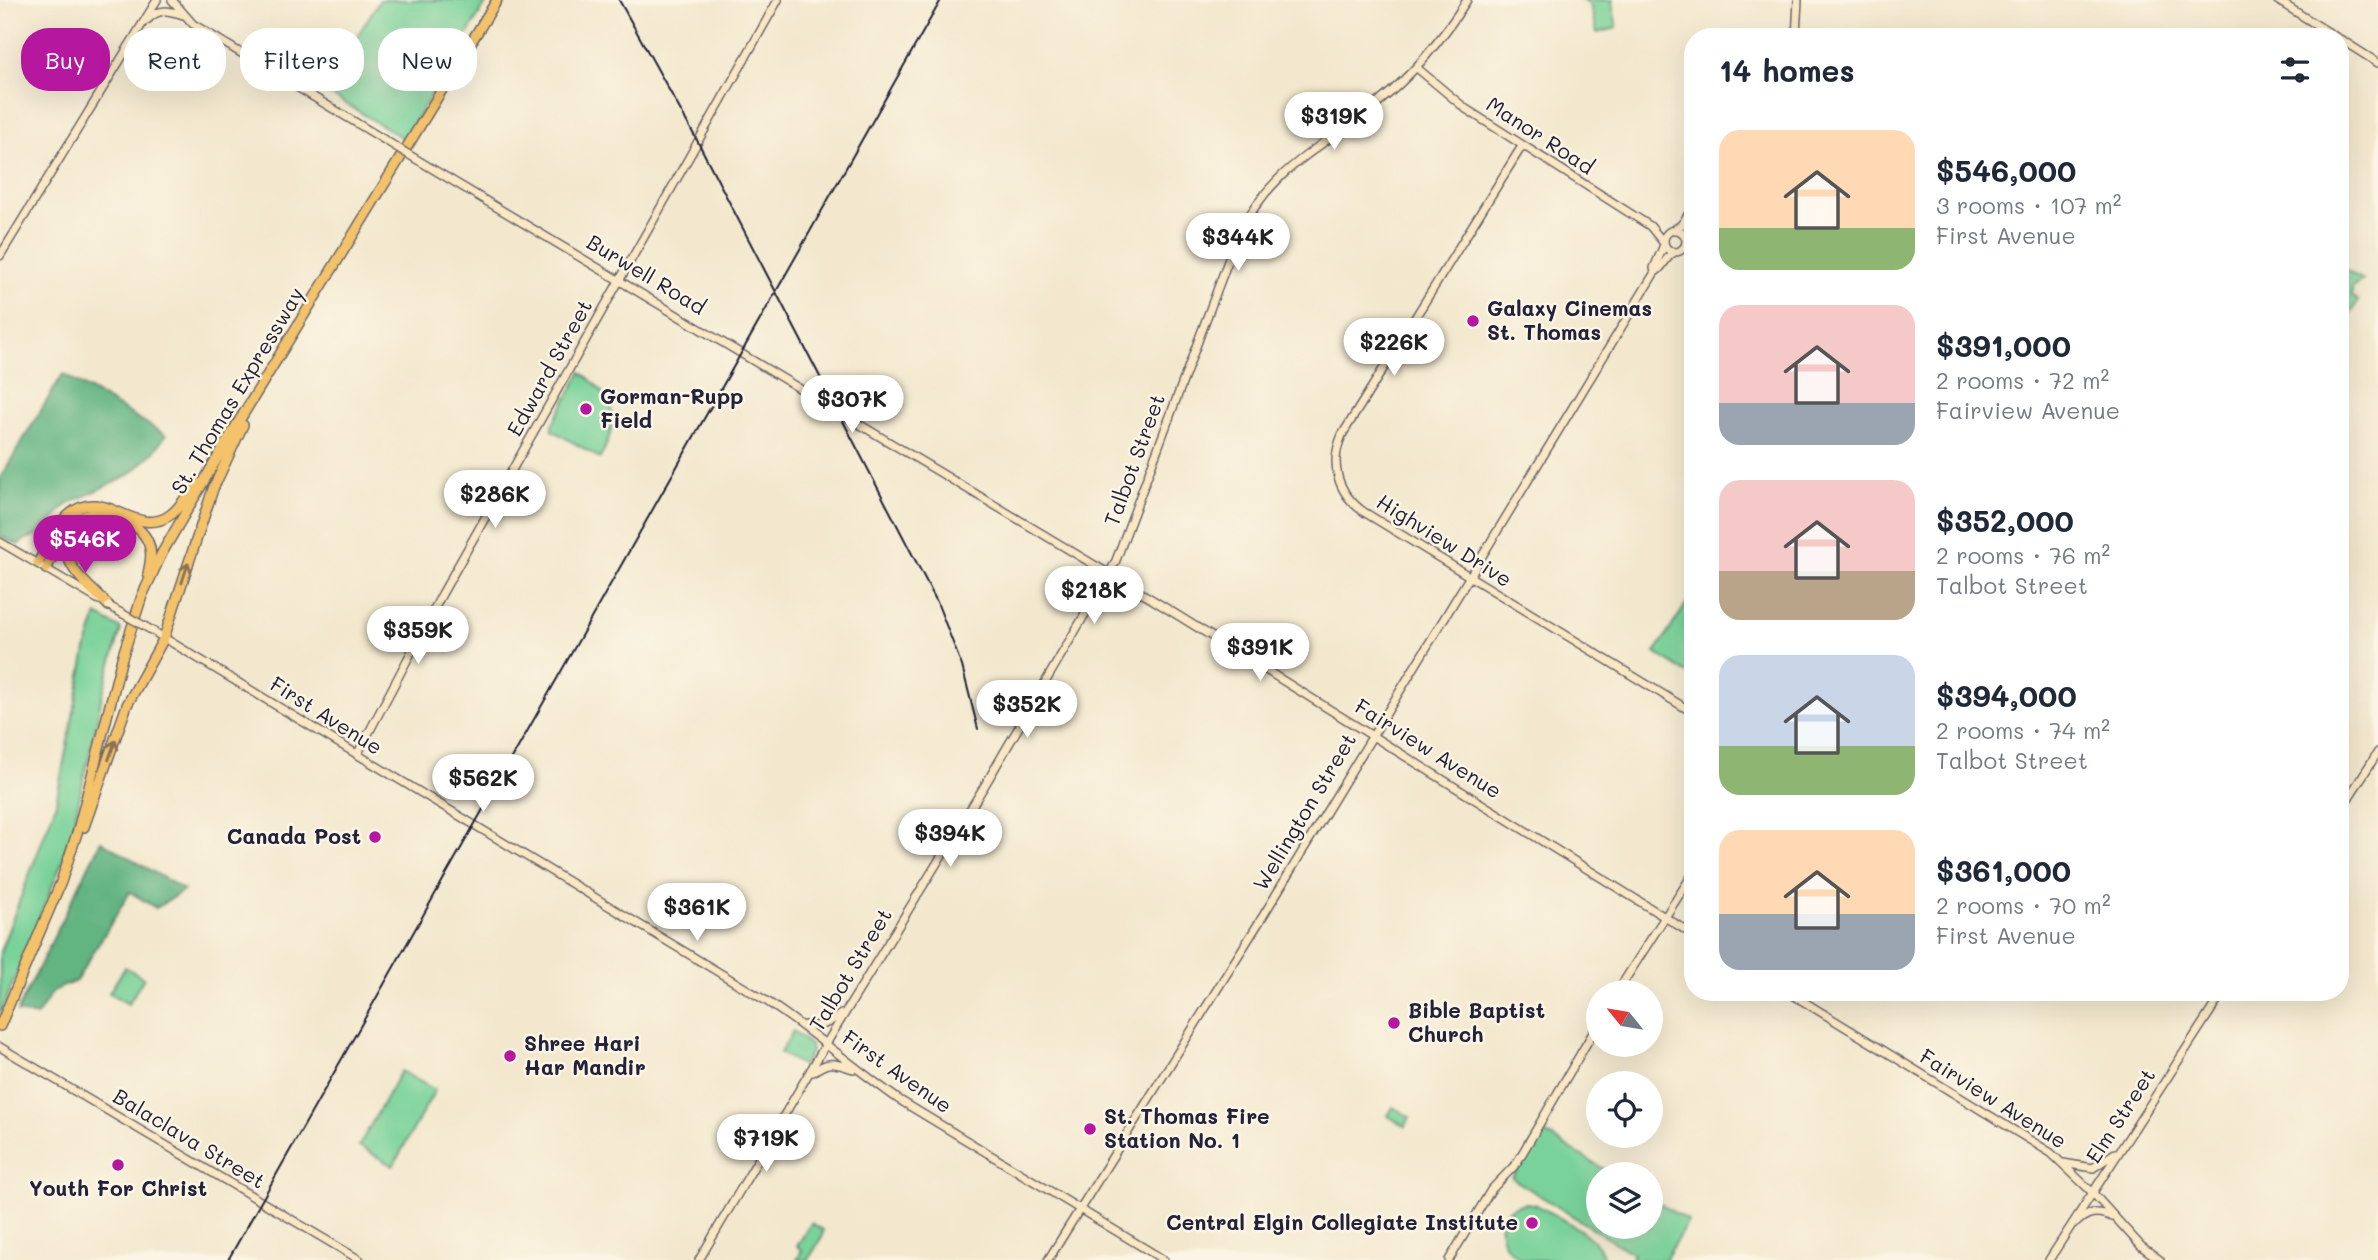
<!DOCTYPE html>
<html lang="en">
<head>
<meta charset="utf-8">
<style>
  body { margin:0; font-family:Mali,sans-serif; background:#f6f6f7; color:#1f2937; height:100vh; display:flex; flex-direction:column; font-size:26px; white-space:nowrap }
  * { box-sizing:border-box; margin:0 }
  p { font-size:23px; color:#747a83 }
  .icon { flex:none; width:38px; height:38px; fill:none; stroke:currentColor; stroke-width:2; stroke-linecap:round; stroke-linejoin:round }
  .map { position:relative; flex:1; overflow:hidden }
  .drawer { position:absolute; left:1684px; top:28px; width:665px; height:973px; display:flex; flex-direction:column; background:#fff; border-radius:28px; box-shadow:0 7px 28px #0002 }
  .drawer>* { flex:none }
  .top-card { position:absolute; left:21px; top:28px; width:665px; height:63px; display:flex; gap:14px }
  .needle { width:46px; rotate:300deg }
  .fabs { position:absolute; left:1586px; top:980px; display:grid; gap:14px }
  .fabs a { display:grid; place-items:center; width:77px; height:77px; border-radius:50%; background:#fff; box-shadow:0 7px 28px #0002; font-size:35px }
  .price { position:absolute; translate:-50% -60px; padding:0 16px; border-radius:24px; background:#fff; color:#222; font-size:23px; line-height:46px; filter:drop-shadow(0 2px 4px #0008) }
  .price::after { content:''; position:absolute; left:50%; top:42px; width:21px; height:16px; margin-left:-10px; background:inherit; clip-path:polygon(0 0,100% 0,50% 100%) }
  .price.selected { background:#b5179e; color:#fff }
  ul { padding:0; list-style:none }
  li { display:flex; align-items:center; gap:21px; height:175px; padding:0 35px }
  li span { display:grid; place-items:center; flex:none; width:196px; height:140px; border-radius:21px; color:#555 }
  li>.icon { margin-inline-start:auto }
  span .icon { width:84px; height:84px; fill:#fffc; stroke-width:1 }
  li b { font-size:30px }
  h2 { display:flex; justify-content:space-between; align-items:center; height:84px; padding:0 35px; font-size:30px }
  .tag { padding:0 24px; border-radius:28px; background:#fff; box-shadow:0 7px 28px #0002; font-size:24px; line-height:63px }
  .tag.selected { background:#b5179e; color:#fff }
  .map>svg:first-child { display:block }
  .green { fill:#79d299; stroke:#4e7a6a; stroke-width:2 }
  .forest { fill:#62b481; stroke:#426b5e; stroke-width:2 }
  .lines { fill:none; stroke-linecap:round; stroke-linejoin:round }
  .secondary-casing { stroke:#6b676e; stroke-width:10 }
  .highway-casing { stroke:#6b676e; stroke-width:12 }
  .secondary { stroke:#fae7c3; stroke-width:7 }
  .highway { stroke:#f3c26a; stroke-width:9 }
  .rail { stroke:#22223b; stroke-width:2 }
  .secondary-bridge-casing { stroke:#6b676e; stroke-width:10; stroke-linecap:butt }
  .secondary-bridge { stroke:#fae7c3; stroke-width:7 }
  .oneway { stroke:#8a7252 }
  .poi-dot { fill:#b5179e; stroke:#fcf5e5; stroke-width:2.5 }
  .labels { text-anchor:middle; stroke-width:5; stroke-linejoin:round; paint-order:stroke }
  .street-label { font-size:21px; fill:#22223b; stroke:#fcf5e5 }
  .poi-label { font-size:21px; font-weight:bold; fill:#22223b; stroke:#fcf5e5; text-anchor:start }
</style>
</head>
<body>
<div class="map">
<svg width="2378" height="1260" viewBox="0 0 2378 1260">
  <rect width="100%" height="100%" fill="#fcf5e5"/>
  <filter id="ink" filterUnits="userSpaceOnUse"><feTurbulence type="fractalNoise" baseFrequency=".0143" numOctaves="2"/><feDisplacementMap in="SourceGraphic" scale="14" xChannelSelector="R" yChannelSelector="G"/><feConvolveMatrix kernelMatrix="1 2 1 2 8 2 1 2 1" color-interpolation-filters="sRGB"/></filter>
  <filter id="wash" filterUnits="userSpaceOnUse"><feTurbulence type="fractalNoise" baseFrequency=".00686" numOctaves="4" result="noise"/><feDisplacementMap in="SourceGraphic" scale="28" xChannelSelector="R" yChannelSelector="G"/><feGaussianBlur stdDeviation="1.57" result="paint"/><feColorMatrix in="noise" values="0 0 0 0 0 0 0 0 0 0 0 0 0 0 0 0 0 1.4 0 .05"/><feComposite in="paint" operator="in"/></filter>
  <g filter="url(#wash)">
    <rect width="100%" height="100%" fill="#f3e8cd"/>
    <!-- green -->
    <path class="green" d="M 380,0 L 488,0 L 404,139 L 323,90 Z
      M 1582,0 L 1613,0 L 1612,3 L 1617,28 L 1597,33 L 1590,5 Z
      M 2340,267 L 2363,280 L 2352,287 L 2352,296 L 2358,301 L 2340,331 Z
      M 581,372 C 616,399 621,418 600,458 L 552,430 L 552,425 Z
      M 1692,595 L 1692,676 L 1655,653 Z
      M 97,615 L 121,629 L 102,696 L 69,845 L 0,1015 L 0,952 L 55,807 L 86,650 Z
      M 125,967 L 144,978 L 128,1004 L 109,993 Z
      M 793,1031 L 810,1045 L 811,1052 L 803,1066 L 780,1053 Z
      M 401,1071 L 435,1090 L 393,1166 L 359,1146 Z
      M 1393,1107 L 1410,1117 L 1405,1126 L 1388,1116 Z
      M 1541,1131 L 1612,1174 L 1598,1174 L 1598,1227 L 1650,1227 L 1650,1198 L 1688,1221 L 1665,1260 L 1630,1260 L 1633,1254 L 1512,1178 Z
      M 1528,1203 L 1537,1205 C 1557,1218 1601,1235 1604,1260 C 1584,1260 1545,1260 1528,1260 C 1494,1253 1489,1206 1528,1203 Z
      M 811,1223 L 823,1230 L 822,1237 L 808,1260 L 797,1260 L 802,1250 L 797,1246 Z"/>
    <!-- forest -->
    <path class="forest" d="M 63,374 L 166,435 L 153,453 L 129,475 L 74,501 L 62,509 L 42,534 L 26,539 L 18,545 L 0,536 L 0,478 Z
      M 101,841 L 184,890 L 156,908 L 130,892 L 76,981 L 53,991 L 37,1016 L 17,1012 Z"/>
  </g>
  <g filter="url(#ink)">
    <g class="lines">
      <defs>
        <path id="secondary" d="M 172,0 L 193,24 L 383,139
          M 2277,0 L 2336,37
          M 147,20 C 160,8 167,10 183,15
          M 1796,37 L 1798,0
          M 2340,39 L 2378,63
          M 1417,68 L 1466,109 L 1650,226 L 1663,242
          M 1522,146 L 1342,435 C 1329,465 1338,494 1364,512 L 1692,712
          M 416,159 L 1153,600 L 1692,934
          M 1675,229 L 1681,225 L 1692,209
          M1664 241a11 11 0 1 1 22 0a11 11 0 1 1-22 0Z
          M 1685,235 L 1692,217
          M 0,256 L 157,0
          M 1655,272 L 1654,268 L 1664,245
          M 0,542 L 99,600
          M 146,627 L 768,1002 C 813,1032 854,1068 898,1099 L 1164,1260
          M 357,755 L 442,594 L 778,0
          M 2340,811 L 2378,752
          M 1617,992 L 1692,875
          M 1788,992 L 2051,1153 L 2092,1192 L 2141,1246 L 2160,1260
          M 805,1025 C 821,1028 829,1023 841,1014
          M 0,1047 L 360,1260
          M 813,1072 C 829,1060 834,1063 853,1069
          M 2063,1163 L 2093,1168 L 2115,1153
          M 2076,1223 C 2087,1212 2097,1210 2112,1217
          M 699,1260 L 826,1044 L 985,785 L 1115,563 L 1237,237 C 1274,164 1320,150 1379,102 C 1415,73 1443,38 1467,0
          M 1048,1260 L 1263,916 L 1655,272 C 1664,268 1665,256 1675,252
          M 1449,1260 L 1491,1190 L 1516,1164 L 1598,1024
          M 2049,1260 L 2223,992"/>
        <path id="highway" d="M 68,536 C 59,566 91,587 109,606
          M 38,563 C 47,547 56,526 70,514 C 103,484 136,540 170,515 C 181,507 189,493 196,482
          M 46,569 C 55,553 64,530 79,519 C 99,504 139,520 148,542 C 153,553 150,563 148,574
          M 84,827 L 127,705 L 164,638 L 213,489 L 243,425
          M 0,1026 L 61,882 L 78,830 L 122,658 L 142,596 L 162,553 L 236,426 L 497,0"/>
      </defs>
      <!-- secondary casing -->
      <use href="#secondary" class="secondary-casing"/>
      <!-- highway casing -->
      <use href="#highway" class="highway-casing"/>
      <!-- secondary -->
      <use href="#secondary" class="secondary"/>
      <!-- highway -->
      <use href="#highway" class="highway"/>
      <!-- rail -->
      <path class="rail" d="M 619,0 L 698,142 L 937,602 L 962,666 L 978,729
        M 228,1260 L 941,0"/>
      <defs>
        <path id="secondary-bridge" d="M 383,139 L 416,159
          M 109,606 L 146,627"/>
      </defs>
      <!-- secondary-bridge casing -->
      <use href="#secondary-bridge" class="secondary-bridge-casing"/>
      <!-- secondary-bridge -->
      <use href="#secondary-bridge" class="secondary-bridge"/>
    </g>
    <!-- one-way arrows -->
    <defs><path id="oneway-shaft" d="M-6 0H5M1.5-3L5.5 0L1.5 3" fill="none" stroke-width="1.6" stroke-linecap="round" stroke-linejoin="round" transform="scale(1.75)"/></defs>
    <g class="oneway">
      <use href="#oneway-shaft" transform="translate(185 573) rotate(-72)"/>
      <use href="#oneway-shaft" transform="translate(112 750) rotate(-71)"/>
    </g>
  </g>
  <!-- markers -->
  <g class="poi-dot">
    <circle cx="1473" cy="321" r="7"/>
    <circle cx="586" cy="409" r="7"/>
    <circle cx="375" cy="837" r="7"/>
    <circle cx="1394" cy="1023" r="7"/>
    <circle cx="510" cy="1056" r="7"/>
    <circle cx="1090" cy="1129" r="7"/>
    <circle cx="118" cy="1165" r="7"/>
    <circle cx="1532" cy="1223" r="7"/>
  </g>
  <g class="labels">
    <!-- street labels -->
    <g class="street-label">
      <text transform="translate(1540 136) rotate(33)" y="7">Manor Road</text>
      <text transform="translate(646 275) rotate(31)" y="7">Burwell Road</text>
      <text transform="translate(550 368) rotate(-61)" y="7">Edward Street</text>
      <text transform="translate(238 391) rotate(-59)" y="7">St. Thomas Expressway</text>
      <text transform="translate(1135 460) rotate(-70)" y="7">Talbot Street</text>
      <text transform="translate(1444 541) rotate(32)" y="7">Highview Drive</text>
      <text transform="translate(326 716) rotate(32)" y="7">First Avenue</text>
      <text transform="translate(1428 749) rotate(32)" y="7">Fairview Avenue</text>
      <text transform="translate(1305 812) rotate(-59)" y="7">Wellington Street</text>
      <text transform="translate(851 970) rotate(-59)" y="7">Talbot Street</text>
      <text transform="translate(897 1072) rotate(35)" y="7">First Avenue</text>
      <text transform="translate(1993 1099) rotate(32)" y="7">Fairview Avenue</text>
      <text transform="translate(2121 1116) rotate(-57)" y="7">Elm Street</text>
      <text transform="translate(189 1139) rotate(31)" y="7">Balaclava Street</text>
    </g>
    <!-- poi labels -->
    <g class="poi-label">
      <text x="1487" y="316">Galaxy Cinemas<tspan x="1487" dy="24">St. Thomas</tspan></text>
      <text x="600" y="404">Gorman-Rupp<tspan x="600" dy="24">Field</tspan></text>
      <text x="361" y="844" text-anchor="end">Canada Post</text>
      <text x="1408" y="1018">Bible Baptist<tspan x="1408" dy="24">Church</tspan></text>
      <text x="524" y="1051">Shree Hari<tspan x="524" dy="24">Har Mandir</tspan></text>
      <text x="1104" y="1124">St. Thomas Fire<tspan x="1104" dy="24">Station No. 1</tspan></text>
      <text x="118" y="1196" text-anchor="middle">Youth For Christ</text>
      <text x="1518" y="1230" text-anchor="end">Central Elgin Collegiate Institute</text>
    </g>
  </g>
</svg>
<div class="fabs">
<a><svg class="needle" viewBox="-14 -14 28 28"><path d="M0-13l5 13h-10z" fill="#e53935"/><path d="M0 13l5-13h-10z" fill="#747a83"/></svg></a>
<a><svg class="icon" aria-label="locate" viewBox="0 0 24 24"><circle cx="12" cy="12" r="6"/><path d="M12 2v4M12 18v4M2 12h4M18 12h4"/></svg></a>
<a><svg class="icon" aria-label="layers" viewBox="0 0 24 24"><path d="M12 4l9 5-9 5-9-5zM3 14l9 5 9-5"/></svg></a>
</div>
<b class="price" style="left:1334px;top:152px">$319K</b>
<b class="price" style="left:1238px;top:273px">$344K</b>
<b class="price" style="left:1394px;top:378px">$226K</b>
<b class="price" style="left:852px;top:435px">$307K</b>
<b class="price" style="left:495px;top:530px">$286K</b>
<b class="price selected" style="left:85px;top:575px">$546K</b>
<b class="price" style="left:1094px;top:626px">$218K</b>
<b class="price" style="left:418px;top:666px">$359K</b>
<b class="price" style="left:1260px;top:683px">$391K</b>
<b class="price" style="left:1027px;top:740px">$352K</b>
<b class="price" style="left:483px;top:814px">$562K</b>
<b class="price" style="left:950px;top:869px">$394K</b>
<b class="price" style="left:697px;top:943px">$361K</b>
<b class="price" style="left:766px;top:1174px">$719K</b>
<div class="top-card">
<a class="tag selected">Buy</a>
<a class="tag">Rent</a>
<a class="tag">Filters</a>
<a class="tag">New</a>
</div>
<section class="drawer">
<h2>14 homes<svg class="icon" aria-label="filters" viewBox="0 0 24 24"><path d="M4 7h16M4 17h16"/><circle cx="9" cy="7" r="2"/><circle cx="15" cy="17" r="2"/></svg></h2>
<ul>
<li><span style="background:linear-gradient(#ffd9b3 70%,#8fb573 0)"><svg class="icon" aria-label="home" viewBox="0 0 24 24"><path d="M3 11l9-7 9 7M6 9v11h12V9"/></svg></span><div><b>$546,000</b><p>3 rooms · 107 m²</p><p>First Avenue</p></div></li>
<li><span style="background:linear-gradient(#f6c9c9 70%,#9aa5b1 0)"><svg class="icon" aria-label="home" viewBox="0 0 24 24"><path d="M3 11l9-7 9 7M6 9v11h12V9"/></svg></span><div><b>$391,000</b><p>2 rooms · 72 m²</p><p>Fairview Avenue</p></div></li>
<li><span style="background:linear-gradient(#f6c9c9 65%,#b9a48a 0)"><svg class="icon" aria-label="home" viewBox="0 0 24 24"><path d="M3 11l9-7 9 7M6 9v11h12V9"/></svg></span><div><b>$352,000</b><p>2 rooms · 76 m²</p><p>Talbot Street</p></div></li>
<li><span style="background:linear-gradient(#c9d6e8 65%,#8fb573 0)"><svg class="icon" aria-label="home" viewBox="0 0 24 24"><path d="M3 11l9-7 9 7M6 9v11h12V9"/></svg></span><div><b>$394,000</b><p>2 rooms · 74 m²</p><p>Talbot Street</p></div></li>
<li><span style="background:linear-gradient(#ffd9b3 60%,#9aa5b1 0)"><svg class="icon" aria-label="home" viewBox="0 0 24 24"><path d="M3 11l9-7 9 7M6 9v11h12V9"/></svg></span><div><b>$361,000</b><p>2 rooms · 70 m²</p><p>First Avenue</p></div></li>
</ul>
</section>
</div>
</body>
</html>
